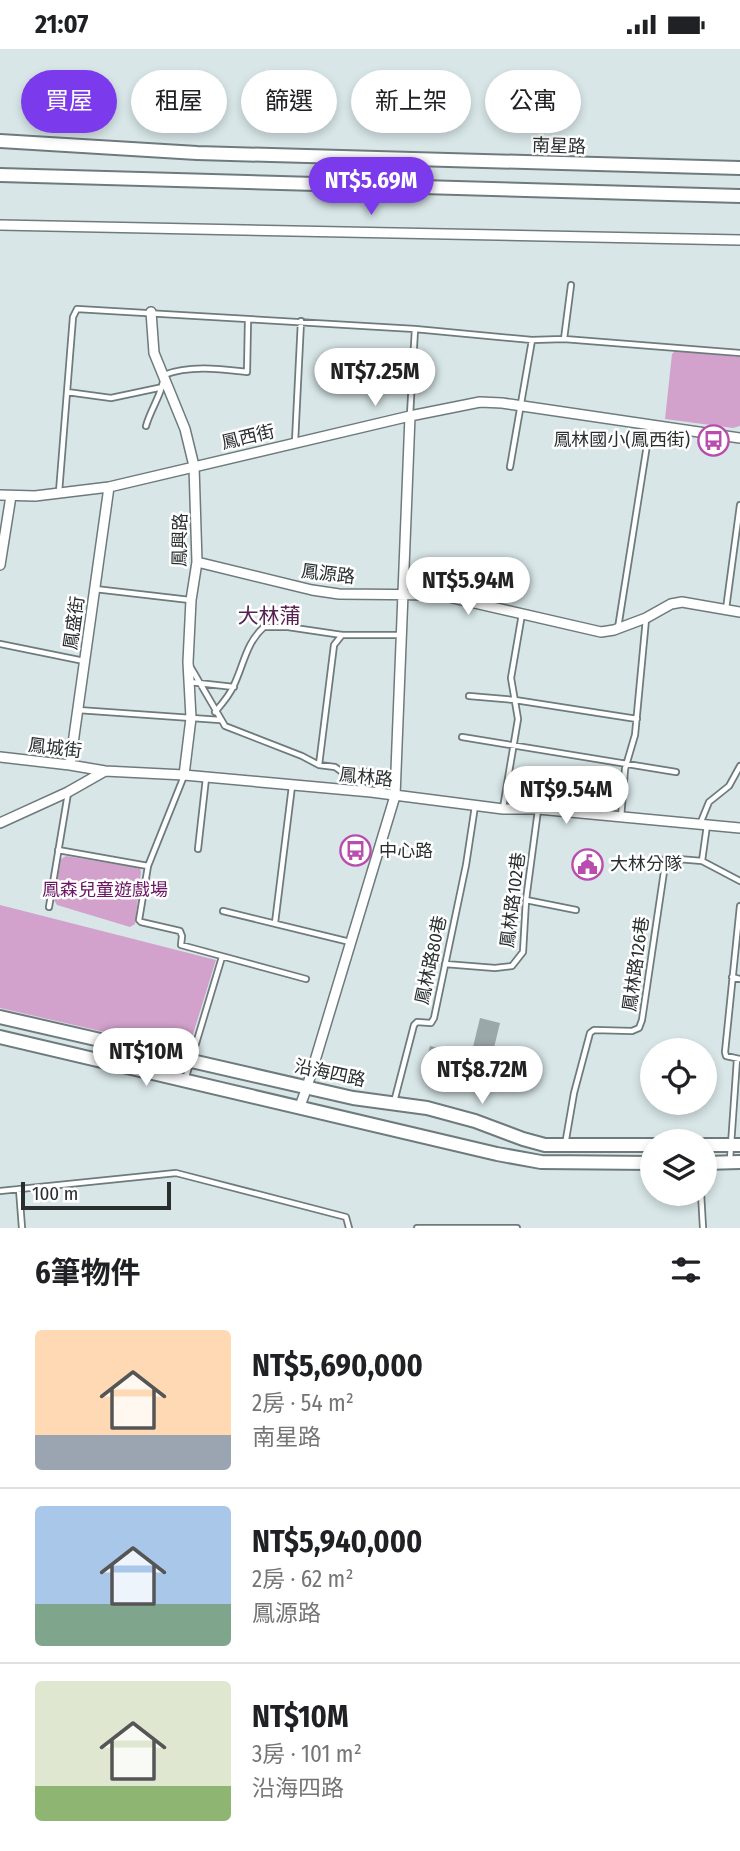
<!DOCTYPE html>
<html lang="zh-TW">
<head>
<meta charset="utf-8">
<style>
  body { margin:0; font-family:"Fira Sans Condensed","Noto Sans TC",sans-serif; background:#f6f6f6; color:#202124; height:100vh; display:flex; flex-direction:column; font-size:26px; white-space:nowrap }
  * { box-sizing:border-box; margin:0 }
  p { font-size:23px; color:#757577 }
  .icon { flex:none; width:38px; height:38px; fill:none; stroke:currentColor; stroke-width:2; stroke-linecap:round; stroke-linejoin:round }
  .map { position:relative; height:1179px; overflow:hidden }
  .drawer { display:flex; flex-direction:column; background:#fff; flex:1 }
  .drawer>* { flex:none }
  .banner { position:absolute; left:21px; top:21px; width:698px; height:63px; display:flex; gap:14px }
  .tools { position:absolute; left:640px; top:989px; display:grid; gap:14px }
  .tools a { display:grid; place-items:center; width:77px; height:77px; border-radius:50%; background:#fff; box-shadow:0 4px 10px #0003; font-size:35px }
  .scale { position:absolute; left:21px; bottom:18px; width:150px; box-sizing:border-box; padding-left:7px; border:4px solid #292f2f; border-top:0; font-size:19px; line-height:24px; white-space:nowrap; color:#292f2f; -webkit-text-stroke:5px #fff; paint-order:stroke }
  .price { position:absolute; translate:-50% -60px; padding:0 16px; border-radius:24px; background:#fff; color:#222; font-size:23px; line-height:46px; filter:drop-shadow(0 2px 4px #0008) }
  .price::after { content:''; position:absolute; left:50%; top:42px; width:21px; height:16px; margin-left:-10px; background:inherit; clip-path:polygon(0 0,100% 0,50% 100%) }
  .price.selected { background:#7c3aed; color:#fff }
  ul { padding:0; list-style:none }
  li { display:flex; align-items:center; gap:21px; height:175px; padding:0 35px }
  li+li { border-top:2px solid #e0e0e0 }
  li span { display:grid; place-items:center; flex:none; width:196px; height:140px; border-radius:7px; color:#555 }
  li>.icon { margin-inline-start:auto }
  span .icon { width:84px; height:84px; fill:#fffc; stroke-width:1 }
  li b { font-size:30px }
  h2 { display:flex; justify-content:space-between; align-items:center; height:84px; padding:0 35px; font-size:30px }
  .pill { padding:0 24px; border-radius:32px; background:#fff; box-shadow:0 4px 10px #0003; font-size:24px; line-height:63px }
  .pill.selected { background:#7c3aed; color:#fff }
  .status { display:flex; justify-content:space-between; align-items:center; height:49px; padding:0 35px; background:#fff; direction:ltr }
  .status svg { height:19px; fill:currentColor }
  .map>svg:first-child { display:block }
  .green { fill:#d3a2cc }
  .building { fill:#9ba8a9 }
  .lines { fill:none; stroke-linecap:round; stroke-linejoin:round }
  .lane-casing { stroke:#6e7b7c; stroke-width:8 }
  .street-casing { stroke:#6e7b7c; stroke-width:12 }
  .secondary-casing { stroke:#6e7b7c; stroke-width:16 }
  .lane { stroke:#fff; stroke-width:4.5 }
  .street { stroke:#fff; stroke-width:9 }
  .secondary { stroke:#fff; stroke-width:12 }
  .labels { text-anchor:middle; stroke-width:5; stroke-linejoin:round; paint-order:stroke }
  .street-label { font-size:18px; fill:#292f2f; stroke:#fff }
  .poi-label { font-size:18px; fill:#292f2f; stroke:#fff; text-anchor:start }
  .park-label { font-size:18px; fill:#6a1663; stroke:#fff }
  .quarter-label { font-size:21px; fill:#572352; stroke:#fff }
</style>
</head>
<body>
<div class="status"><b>21:07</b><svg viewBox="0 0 49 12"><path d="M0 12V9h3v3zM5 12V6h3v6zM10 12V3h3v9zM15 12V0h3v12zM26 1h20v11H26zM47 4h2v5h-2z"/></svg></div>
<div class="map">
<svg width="740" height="1179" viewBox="0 0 740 1179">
  <rect width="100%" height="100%" fill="#d8e6e7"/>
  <!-- green -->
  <path class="green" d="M 675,302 L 740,308 L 740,377 L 733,379 L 665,370 L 672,305 Z
    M 66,807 L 140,819 L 141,823 L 135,875 L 130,878 L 57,856 L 54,851 L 61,810 Z
    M 0,856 L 216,911 L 189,998 L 183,1001 L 0,959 Z"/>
  <!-- building -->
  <path class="building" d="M 480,969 L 500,974 L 485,1036 L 423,1023 L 430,997 L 471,1006 Z"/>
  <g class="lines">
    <defs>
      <path id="lane" d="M 564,290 L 571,236
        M 67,343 L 111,349 L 163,338
        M 410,366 L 415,280
        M 146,377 C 151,359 163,344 164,326 C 190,316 220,320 247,323 L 248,271
        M 295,393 L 301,272
        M 510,418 L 532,291
        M 59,443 L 73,268 L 77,260 L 415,280 L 532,291 L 564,290 L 740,304
        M 95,540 L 190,551
        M 726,560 L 740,456
        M 618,579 L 650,377
        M 0,595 L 84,612
        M 190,617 L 225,677 L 302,707 L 319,716 L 335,718 L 366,740
        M 189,633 L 234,638
        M 469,647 L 515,651 L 637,670
        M 78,661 L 220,671
        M 215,663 C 222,655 230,646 234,636 C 244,615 246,594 264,578 L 288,578 L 342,586 L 400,586
        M 462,688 L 676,723
        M 319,716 L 334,596 L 342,586
        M 363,721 L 383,744
        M 184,727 L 148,817 L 139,871 L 141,873 L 180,882 L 182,887 L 181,896 L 306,930
        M 503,759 L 518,670 L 511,629 L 522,565
        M 621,768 L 625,720 L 635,686 L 646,570
        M 700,775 L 709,753 L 729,737 L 740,717
        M 707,776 L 702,812 L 740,832
        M 198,800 L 206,729
        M 58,801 L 148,817
        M 526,851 L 576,861
        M 740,857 L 725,1003 L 726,1007 L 740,1010
        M 49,858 L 68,744
        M 223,862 L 350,893
        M 275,874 L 292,737
        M 445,915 L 495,919 L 512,917 L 523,903 L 526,851 L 538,761
        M 732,928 L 740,930
        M 185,1031 L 222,908
        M 394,1053 L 414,976 L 417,973 L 431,974 L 434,969 L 466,816 L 475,757
        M 565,1096 L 574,1044 L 590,984 L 594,981 L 632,982 L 639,979 L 642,971 L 666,809 L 702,812
        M 730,1110 L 737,1010
        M 19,1140 L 22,1179
        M 0,1142 L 176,1124 L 346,1168 L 349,1179
        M 701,1144 L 703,1179
        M 417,1179 L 517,1179"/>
      <path id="street" d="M 0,176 L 740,191
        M 151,263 L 154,304 L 185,380 L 194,417 L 197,513 L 191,551 L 188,613 L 191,669 L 184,726
        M 0,446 L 35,447 L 109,438 L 410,367 L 480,353 L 502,354 L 740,389
        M 197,513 L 312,541 L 339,545 L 440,546 L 601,583 L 614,581 L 646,569 L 671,555 L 682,553 L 740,563
        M 0,516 L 11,447
        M 0,708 L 70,716 L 105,722 L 184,726 L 371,743 L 503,760 L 538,760 L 740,779
        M 70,716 L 109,438
        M 0,774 L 68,743 L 105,722
        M 300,1057 L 307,1038 L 395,747 L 410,367"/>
      <path id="secondary" d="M 0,92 L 197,104 L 740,119
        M 0,126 L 740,147
        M 0,968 L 353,1049 L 427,1059 L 475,1072 L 523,1090 L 545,1096 L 653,1096
        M 0,988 L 497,1105 L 541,1113 L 653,1114
        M 705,1096 L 740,1096
        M 705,1114 L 740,1113"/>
    </defs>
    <!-- lane casing -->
    <use href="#lane" class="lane-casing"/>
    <!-- street casing -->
    <use href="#street" class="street-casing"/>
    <!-- secondary casing -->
    <use href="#secondary" class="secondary-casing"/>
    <!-- lane -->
    <use href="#lane" class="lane"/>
    <!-- street -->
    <use href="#street" class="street"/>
    <!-- secondary -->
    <use href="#secondary" class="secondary"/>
  </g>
  <!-- icons -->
  <defs>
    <symbol id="bus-ring" viewBox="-11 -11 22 22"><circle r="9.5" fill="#fff" stroke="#b84dae" stroke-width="1.5"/><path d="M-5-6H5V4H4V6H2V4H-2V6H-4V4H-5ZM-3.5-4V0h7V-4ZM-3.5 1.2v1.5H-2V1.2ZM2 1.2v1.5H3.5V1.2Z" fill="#b84dae"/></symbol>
    <symbol id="civic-ring" viewBox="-11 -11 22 22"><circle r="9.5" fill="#fff" stroke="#b84dae" stroke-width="1.5"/><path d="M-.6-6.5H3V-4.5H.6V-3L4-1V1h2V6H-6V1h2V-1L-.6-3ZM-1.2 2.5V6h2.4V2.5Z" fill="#b84dae"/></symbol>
  </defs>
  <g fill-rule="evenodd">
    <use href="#bus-ring" x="696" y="374" width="35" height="35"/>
    <use href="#bus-ring" x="338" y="784" width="35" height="35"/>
    <use href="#civic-ring" x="570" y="798" width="35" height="35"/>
  </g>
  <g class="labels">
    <!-- street labels -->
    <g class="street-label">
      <text transform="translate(559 97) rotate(2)" y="6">南星路</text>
      <text transform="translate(248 388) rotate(-13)" y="6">鳳西街</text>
      <text transform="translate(180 491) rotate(-89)" y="6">鳳興路</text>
      <text transform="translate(328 525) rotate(7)" y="6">鳳源路</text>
      <text transform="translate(74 574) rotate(-82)" y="6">鳳盛街</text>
      <text transform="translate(55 699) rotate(7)" y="6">鳳城街</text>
      <text transform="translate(366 728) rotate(6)" y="6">鳳林路</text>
      <text transform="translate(513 851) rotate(-83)" y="6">鳳林路102巷</text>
      <text transform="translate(431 911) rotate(-78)" y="6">鳳林路80巷</text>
      <text transform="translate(636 915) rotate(-82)" y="6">鳳林路126巷</text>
      <text transform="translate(330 1024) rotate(12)" y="6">沿海四路</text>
    </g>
    <!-- poi labels -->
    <g class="poi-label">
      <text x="690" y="397" text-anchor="end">鳳林國小(鳳西街)</text>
      <text x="379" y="808">中心路</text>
      <text x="610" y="821">大林分隊</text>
    </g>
    <!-- park labels -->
    <g class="park-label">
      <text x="105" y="847">鳳森兒童遊戲場</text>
    </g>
    <!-- quarter labels -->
    <g class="quarter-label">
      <text x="269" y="574">大林蒲</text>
    </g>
  </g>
</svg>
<div class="tools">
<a><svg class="icon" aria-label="locate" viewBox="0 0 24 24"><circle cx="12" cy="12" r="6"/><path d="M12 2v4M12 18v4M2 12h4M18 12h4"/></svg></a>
<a><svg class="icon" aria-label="layers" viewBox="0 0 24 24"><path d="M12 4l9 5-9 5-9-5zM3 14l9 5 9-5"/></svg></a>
</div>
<div class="scale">100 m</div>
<b class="price selected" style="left:371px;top:168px">NT$5.69M</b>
<b class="price" style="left:375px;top:359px">NT$7.25M</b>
<b class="price" style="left:468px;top:568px">NT$5.94M</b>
<b class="price" style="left:566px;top:777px">NT$9.54M</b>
<b class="price" style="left:146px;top:1039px">NT$10M</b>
<b class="price" style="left:482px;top:1057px">NT$8.72M</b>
<div class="banner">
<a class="pill selected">買屋</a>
<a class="pill">租屋</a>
<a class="pill">篩選</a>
<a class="pill">新上架</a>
<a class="pill">公寓</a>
</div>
</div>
<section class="drawer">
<h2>6筆物件<svg class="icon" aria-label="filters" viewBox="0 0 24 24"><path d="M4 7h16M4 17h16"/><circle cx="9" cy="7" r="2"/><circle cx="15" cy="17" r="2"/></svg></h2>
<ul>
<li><span style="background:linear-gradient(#ffd9b3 75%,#9aa5b1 0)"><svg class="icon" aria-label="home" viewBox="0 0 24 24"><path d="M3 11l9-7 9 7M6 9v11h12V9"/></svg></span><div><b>NT$5,690,000</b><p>2房 · 54 m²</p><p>南星路</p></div></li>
<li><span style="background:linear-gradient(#a9c7e8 70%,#7fa58c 0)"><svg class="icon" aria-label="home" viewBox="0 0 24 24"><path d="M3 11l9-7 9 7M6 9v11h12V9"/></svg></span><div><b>NT$5,940,000</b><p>2房 · 62 m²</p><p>鳳源路</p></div></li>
<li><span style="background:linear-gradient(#dfe7d0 75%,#8fb573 0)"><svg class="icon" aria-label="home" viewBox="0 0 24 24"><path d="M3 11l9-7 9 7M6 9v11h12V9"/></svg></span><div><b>NT$10M</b><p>3房 · 101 m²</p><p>沿海四路</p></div></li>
</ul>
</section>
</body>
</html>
